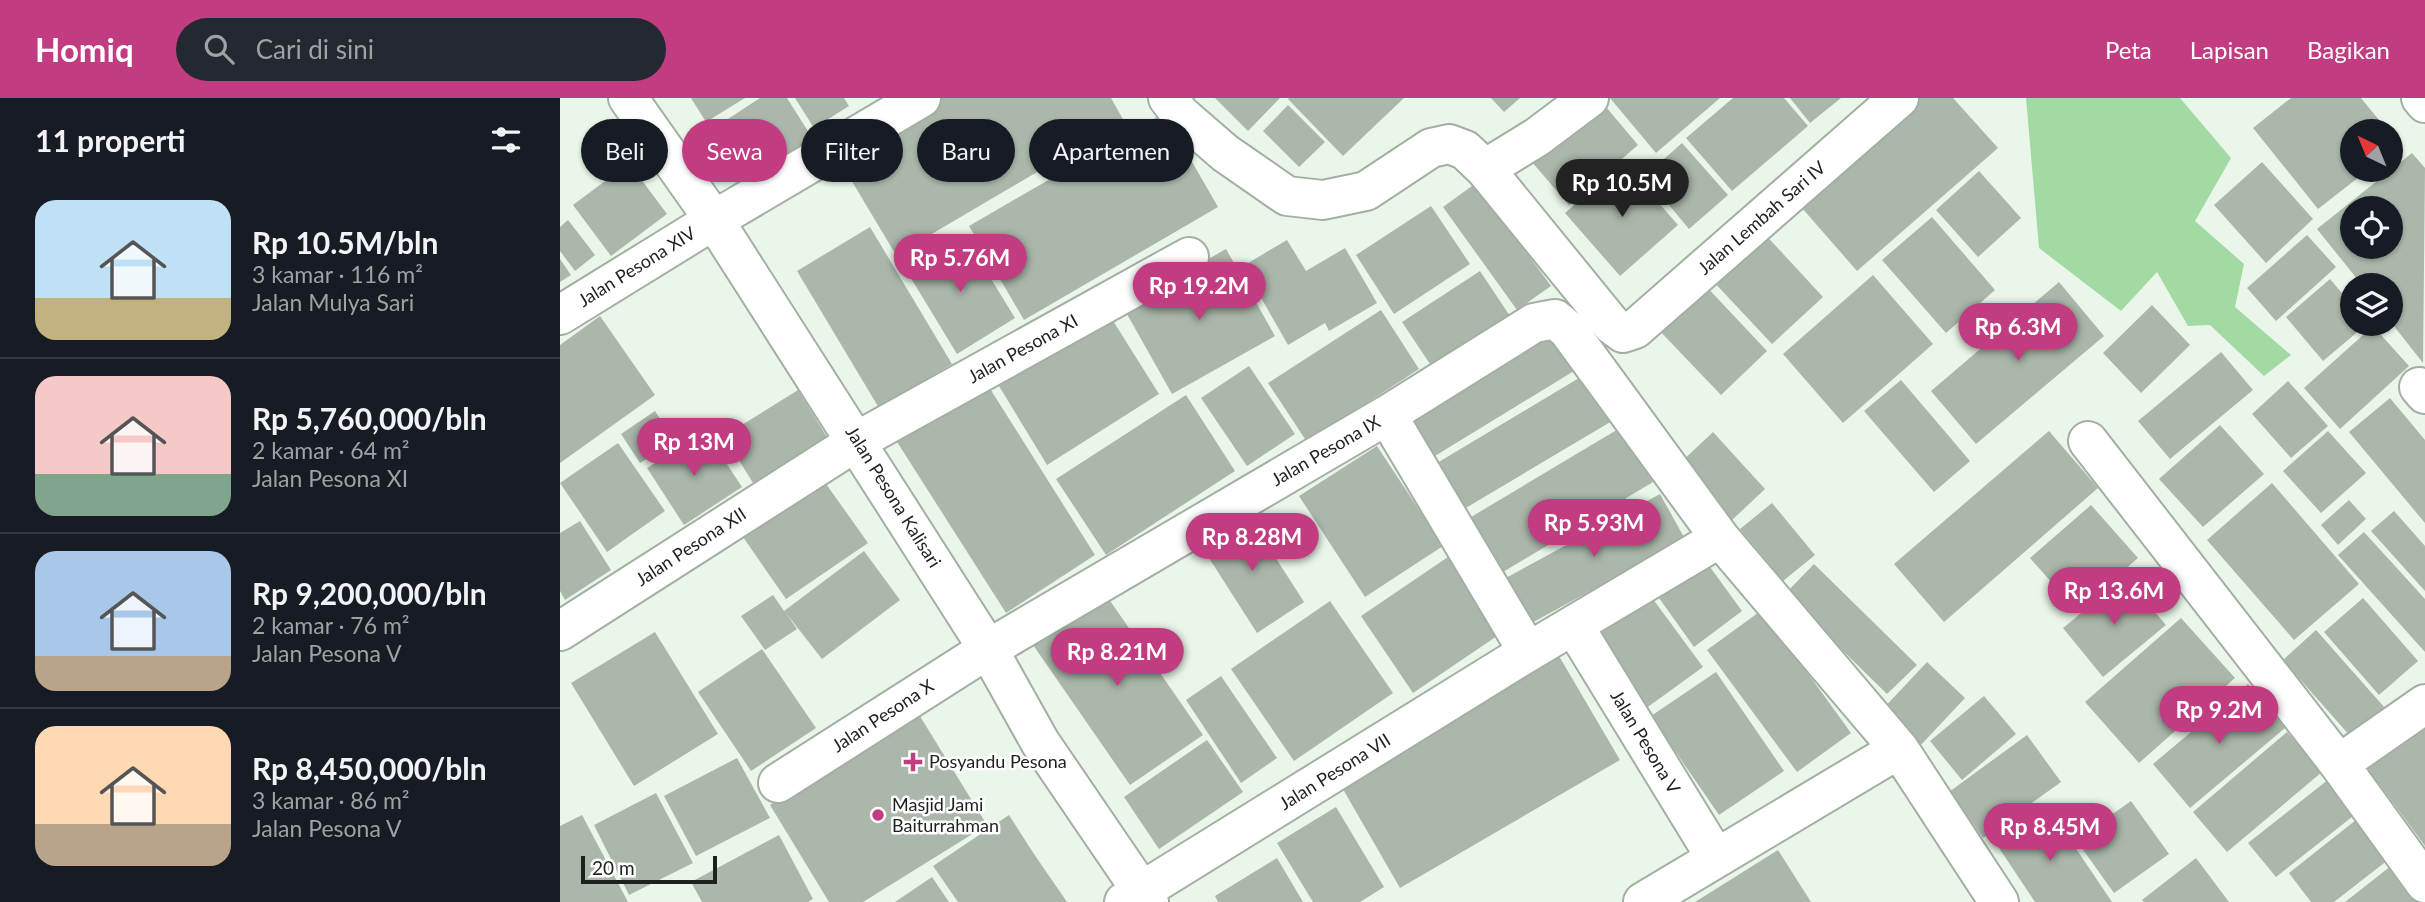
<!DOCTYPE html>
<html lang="id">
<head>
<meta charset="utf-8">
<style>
  body { margin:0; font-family:Lato,sans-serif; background:#242831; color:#f1f3f6; height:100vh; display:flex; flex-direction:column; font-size:26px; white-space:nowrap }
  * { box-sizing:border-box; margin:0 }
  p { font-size:23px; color:#9ea1a6 }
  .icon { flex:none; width:38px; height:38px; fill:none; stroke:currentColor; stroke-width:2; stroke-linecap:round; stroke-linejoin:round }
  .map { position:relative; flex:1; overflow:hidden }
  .sheet { display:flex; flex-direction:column; background:#171b24; width:560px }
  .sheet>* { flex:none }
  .banner { position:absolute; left:21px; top:21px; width:665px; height:63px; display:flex; gap:14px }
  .needle { width:46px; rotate:317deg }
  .buttons { position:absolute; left:1780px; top:21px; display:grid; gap:14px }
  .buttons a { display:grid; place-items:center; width:63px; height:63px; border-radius:50%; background:#171b24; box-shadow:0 2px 5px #0004; font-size:35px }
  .scale { position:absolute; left:21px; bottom:18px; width:136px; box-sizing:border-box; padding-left:7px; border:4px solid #1d221d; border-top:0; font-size:19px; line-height:24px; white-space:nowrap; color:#1d221d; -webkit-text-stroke:5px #fff; paint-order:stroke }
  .price { position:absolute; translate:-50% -60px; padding:0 16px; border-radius:24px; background:#c13c80; color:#fff; font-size:23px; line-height:46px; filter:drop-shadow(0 2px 4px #0008) }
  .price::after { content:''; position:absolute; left:50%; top:42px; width:21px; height:16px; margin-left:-10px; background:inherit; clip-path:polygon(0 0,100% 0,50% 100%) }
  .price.active { background:#222; color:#fff }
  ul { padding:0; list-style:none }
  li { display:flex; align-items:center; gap:21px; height:175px; padding:0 35px }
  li+li { border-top:2px solid #363941 }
  li span { display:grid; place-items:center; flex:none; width:196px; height:140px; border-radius:21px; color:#555 }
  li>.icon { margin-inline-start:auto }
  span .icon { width:84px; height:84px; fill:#fffc; stroke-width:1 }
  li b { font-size:30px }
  h2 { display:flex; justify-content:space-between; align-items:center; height:84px; padding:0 35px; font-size:30px }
  .pill { padding:0 24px; border-radius:32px; background:#171b24; box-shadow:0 2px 5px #0004; font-size:24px; line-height:63px }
  .pill.active { background:#c13c80; color:#fff }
  header { display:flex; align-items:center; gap:42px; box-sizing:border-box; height:98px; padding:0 35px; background:#c13c80; color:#fff }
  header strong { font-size:33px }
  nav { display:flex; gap:38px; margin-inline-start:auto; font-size:24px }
  .search { width:490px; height:63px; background:#242831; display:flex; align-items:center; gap:18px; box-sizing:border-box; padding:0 24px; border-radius:38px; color:#9ea1a6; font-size:26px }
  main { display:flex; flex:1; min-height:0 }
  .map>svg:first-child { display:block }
  .green { fill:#a3daa4 }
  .building { fill:#abb7ab; fill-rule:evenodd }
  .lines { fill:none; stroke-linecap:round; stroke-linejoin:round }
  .minor-casing { stroke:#a3afa3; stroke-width:42 }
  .minor { stroke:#fff; stroke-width:38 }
  .poi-dot { fill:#c13c80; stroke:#fff; stroke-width:2.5 }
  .labels { text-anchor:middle; stroke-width:5; stroke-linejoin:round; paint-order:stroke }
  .street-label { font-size:18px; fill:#1d221d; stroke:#fff }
  .poi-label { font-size:18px; fill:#1d221d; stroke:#fff; text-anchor:start }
</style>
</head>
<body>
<header>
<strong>Homiq</strong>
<div class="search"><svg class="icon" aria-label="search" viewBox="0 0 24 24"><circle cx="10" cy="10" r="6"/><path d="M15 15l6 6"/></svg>Cari di sini</div>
<nav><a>Peta</a><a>Lapisan</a><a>Bagikan</a></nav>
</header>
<main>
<section class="sheet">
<h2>11 properti<svg class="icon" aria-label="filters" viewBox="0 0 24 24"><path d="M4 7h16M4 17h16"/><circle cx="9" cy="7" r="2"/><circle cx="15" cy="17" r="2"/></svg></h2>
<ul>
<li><span style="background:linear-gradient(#bfe0f5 70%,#c2b280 0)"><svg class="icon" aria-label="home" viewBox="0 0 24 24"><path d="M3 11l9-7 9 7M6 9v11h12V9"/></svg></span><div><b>Rp 10.5M/bln</b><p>3 kamar · 116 m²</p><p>Jalan Mulya Sari</p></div></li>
<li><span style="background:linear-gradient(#f6c9c9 70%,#7fa58c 0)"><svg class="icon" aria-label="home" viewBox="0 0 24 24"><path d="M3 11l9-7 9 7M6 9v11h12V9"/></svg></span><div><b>Rp 5,760,000/bln</b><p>2 kamar · 64 m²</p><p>Jalan Pesona XI</p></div></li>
<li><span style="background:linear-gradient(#a9c7e8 75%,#b9a48a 0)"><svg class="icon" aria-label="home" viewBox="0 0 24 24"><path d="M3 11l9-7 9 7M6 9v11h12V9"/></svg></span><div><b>Rp 9,200,000/bln</b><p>2 kamar · 76 m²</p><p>Jalan Pesona V</p></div></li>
<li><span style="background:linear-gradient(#ffd9b3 70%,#b9a48a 0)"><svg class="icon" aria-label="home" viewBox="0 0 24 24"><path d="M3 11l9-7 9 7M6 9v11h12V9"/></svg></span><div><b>Rp 8,450,000/bln</b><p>3 kamar · 86 m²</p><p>Jalan Pesona V</p></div></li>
</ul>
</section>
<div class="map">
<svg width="1865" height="804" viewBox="0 0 1865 804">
  <rect width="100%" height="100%" fill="#e9f6e9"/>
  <!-- green -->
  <path class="green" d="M 1466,0 L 1620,0 L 1671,60 L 1635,123 L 1684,166 L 1675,209 L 1731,257 L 1704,278 L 1650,227 L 1628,228 L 1597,174 L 1561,213 L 1479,150 Z"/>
  <!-- building -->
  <path class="building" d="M 131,0 L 185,0 L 146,24 Z
    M 200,0 L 227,0 L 258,49 L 190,92 L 151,32 Z
    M 235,0 L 284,0 L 289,8 L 254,30 Z
    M 379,0 L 551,0 L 564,23 L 336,157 L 278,60 Z
    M 655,0 L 720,0 L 688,33 Z
    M 729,0 L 844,0 L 783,58 L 728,1 Z
    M 931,0 L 960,0 L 944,14 Z
    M 1050,0 L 1160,0 L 1096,55 Z
    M 1173,0 L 1224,0 L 1248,28 L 1172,93 L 1126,40 Z
    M 1230,0 L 1281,0 L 1250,25 Z
    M 1353,0 L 1393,0 L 1438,50 L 1297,173 L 1235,102 Z
    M 1731,0 L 1801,0 L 1828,33 L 1792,33 L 1792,72 L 1808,72 L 1758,111 L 1693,30 Z
    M 1041,3 L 1078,47 L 1009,107 L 971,63 Z
    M 728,7 L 765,44 L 739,69 L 703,33 Z
    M 604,15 L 658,109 L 464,222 L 409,128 Z
    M 1122,45 L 1168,97 L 1129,131 L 1085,78 Z
    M 1852,55 L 1865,70 L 1863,265 L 1830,223 L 1830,187 L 1802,187 L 1757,131 ZM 1792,110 L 1830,110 L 1830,149 L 1792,149 Z
    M 1063,64 L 1118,127 L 1060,178 L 1005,115 Z
    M 1702,64 L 1753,121 L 1706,165 L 1654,107 Z
    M 69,65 L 107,116 L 51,158 L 13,107 Z
    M 1419,73 L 1461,120 L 1418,159 L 1376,112 Z
    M 916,85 L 991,188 L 957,212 L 883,109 Z
    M 871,108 L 910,166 L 834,216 L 796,157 Z
    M 1372,119 L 1435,192 L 1386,235 L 1322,162 Z
    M 8,122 L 35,157 L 15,173 L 0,153 L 0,129 Z
    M 310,129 L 392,266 L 319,310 L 237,173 Z
    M 1202,133 L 1263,199 L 1212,246 L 1151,181 Z
    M 404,137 L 455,220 L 397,256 L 346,172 Z
    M 1747,137 L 1776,169 L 1716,223 L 1687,190 Z
    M 727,142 L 746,173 L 785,150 L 817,205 L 769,233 L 765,225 L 728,247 L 683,168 Z
    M 666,151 L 715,238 L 612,296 L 563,209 Z
    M 0,161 L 11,177 L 0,184 Z
    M 920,173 L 950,218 L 872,269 L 842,224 Z
    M 1313,177 L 1373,246 L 1283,325 L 1223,256 Z
    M 1770,181 L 1792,207 L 1792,226 L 1807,226 L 1763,263 L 1726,219 Z
    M 1499,184 L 1544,238 L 1416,346 L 1371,293 Z
    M 1143,185 L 1207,253 L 1161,297 L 1096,229 Z
    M 1592,207 L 1630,247 L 1581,295 L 1543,255 Z
    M 821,212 L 859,271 L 747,344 L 708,285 Z
    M 40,218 L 95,297 L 0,365 L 0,247 Z
    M 550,218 L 599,296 L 487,367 L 439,288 Z
    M 1813,228 L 1849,268 L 1780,331 L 1744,290 Z
    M 988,230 L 1014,273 L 870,361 L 844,317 Z
    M 1661,254 L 1693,292 L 1610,361 L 1578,323 Z
    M 689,268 L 735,336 L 687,368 L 641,300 Z
    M 1024,277 L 1052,323 L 899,414 L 872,368 Z
    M 422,278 L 535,457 L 446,515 L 332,336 Z
    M 1341,282 L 1410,363 L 1374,394 L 1304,313 Z
    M 1728,283 L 1768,328 L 1731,360 L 1692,316 Z
    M 238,292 L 267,339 L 193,385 L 164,338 Z
    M 626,297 L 675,373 L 546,457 L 496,381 Z
    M 1830,300 L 1865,342 L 1865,425 L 1789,334 Z
    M 95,313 L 115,343 L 80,365 L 61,336 Z
    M 1660,327 L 1704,376 L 1643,429 L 1599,381 Z
    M 1060,330 L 1093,384 L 938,477 L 906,422 Z
    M 145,333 L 182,389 L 124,427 L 87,370 Z
    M 1489,333 L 1538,390 L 1384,524 L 1334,466 Z
    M 1768,333 L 1806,375 L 1761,415 L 1723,373 Z
    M 1153,334 L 1205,391 L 1171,423 L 1119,366 Z
    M 58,345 L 105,413 L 47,454 L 0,385 Z
    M 817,348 L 883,448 L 805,499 L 739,398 Z
    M 264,383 L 308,445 L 226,501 L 183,439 Z
    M 1712,385 L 1799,486 L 1734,542 L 1647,442 Z
    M 1100,396 L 1125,441 L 968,527 L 944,481 Z
    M 1789,402 L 1806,421 L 1778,447 L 1761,427 Z
    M 1212,405 L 1255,457 L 1223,483 L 1180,431 Z
    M 1531,407 L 1578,460 L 1517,513 L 1470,460 Z
    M 1834,413 L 1865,448 L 1865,493 L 1811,433 Z
    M 687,415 L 744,504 L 697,535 L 640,446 Z
    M 20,423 L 51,472 L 5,502 L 0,493 L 0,435 Z
    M 1804,434 L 1865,501 L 1865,554 L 1778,457 Z
    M 304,453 L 340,502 L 262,561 L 226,515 L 237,531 L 205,552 L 181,518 L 213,497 L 224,513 Z
    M 1142,458 L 1182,513 L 1134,549 L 1094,493 Z
    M 888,459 L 940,536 L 853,595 L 801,518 Z
    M 1254,466 L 1357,567 L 1327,596 L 1225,496 Z
    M 1565,479 L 1606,527 L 1543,579 L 1503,530 Z
    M 1087,493 L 1143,569 L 1085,611 L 1030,535 Z
    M 544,494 L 643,637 L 570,687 L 471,544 Z
    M 1803,500 L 1858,563 L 1819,597 L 1764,534 Z
    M 770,503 L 833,595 L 734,663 L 671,571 Z
    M 1202,512 L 1291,635 L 1237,674 L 1147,552 Z
    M 1621,520 L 1675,580 L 1579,665 L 1525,604 Z
    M 1756,532 L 1825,610 L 1791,639 L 1723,562 Z
    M 95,534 L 158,636 L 74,688 L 11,585 Z
    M 202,551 L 256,630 L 191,673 L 138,594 Z
    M 999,558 L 1060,662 L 840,790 L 780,686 Z
    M 1367,564 L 1405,600 L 1359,649 L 1321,613 Z
    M 1156,574 L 1224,673 L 1159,717 L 1091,618 Z
    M 661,578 L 717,660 L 681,685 L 626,602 Z
    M 1688,586 L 1725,630 L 1630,710 L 1593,666 Z
    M 1424,598 L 1456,636 L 1402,682 L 1370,643 Z
    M 358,615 L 427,727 L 303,804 L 269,804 L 210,707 Z
    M 1865,623 L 1865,748 L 1805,667 Z
    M 1727,634 L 1762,674 L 1667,754 L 1633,714 Z
    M 1467,637 L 1501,684 L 1423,740 L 1389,694 Z
    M 647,642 L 683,694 L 599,751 L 564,699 Z
    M 177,660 L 210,720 L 136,758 L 104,698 Z
    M 1769,681 L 1797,715 L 1716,779 L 1688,745 Z
    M 96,695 L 133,765 L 69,797 L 34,727 Z
    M 1571,703 L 1609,756 L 1554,795 L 1516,742 Z
    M 776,709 L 824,789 L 800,804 L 753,804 L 717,745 Z
    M 1488,709 L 1552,804 L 1475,804 L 1435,744 Z
    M 22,717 L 68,804 L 0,804 L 0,728 Z
    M 449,717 L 474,756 L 507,804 L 398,804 L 373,768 Z
    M 1801,718 L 1833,758 L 1774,804 L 1751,804 L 1729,775 Z
    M 219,737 L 253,801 L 248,804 L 142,804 L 131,784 Z
    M 1218,752 L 1251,804 L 1135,804 Z
    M 717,760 L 743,804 L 658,804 L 655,798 Z
    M 1636,760 L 1669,804 L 1584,804 L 1582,802 Z
    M 1836,764 L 1865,804 L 1785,804 Z
    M 372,779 L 389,804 L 335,804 Z"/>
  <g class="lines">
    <defs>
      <path id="minor" d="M 68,0 L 154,122 L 428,551 L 480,644 L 589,804
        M 608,0 L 620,16 L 665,55 L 727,98 L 763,102 L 806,93 L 871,50 L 889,46 L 905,52 L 925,71 L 1052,227 L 1063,235 L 1075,231 L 1339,0
        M 1861,0 L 1865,5
        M 925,71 L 977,39 L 1029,0
        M 0,217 L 154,122 L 361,0
        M 1859,289 L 1865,296
        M 827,317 L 968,554
        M 1528,343 L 1779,666 L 1865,606
        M 1014,528 L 1156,760
        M 0,533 L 297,343 L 629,159
        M 1779,666 L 1865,785
        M 218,685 L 428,551 L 827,317 L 974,225 L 995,221 L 1008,232 L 1160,440 L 1339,651 L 1439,804
        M 564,804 L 968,554 L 1160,440
        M 1083,804 L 1339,651"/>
    </defs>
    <!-- minor casing -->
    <use href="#minor" class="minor-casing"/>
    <!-- minor -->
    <use href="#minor" class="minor"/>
  </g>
  <!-- markers -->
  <g class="poi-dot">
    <path d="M349.5 653.5h7v7h7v7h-7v7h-7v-7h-7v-7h7z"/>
    <circle cx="318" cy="717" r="7"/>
  </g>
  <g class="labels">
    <!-- street labels -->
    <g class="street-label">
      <text transform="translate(1202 120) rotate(-41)" y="6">Jalan Lembah Sari IV</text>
      <text transform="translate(77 169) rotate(-32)" y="6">Jalan Pesona XIV</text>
      <text transform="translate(463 251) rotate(-29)" y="6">Jalan Pesona XI</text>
      <text transform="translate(766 353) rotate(-30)" y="6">Jalan Pesona IX</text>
      <text transform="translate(333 399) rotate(58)" y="6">Jalan Pesona Kalisari</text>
      <text transform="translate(131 449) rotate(-33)" y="6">Jalan Pesona XII</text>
      <text transform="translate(323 618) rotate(-33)" y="6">Jalan Pesona X</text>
      <text transform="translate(1085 644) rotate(59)" y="6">Jalan Pesona V</text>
      <text transform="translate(775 674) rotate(-32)" y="6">Jalan Pesona VII</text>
    </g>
    <!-- poi labels -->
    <g class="poi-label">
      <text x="369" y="670">Posyandu Pesona</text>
      <text x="332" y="713">Masjid Jami<tspan x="332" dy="21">Baiturrahman</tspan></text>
    </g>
  </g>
</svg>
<div class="buttons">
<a><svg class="needle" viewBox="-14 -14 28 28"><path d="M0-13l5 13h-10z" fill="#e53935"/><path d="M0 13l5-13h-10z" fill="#9ea1a6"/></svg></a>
<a><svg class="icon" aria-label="locate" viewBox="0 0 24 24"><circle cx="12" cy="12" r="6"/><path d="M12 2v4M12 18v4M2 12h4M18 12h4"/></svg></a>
<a><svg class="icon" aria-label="layers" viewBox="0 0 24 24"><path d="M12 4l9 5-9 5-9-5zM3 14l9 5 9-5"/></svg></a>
</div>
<div class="scale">20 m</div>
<b class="price active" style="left:1062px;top:121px">Rp 10.5M</b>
<b class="price" style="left:400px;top:196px">Rp 5.76M</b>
<b class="price" style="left:639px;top:224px">Rp 19.2M</b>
<b class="price" style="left:1458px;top:265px">Rp 6.3M</b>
<b class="price" style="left:134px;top:380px">Rp 13M</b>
<b class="price" style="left:1034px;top:461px">Rp 5.93M</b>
<b class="price" style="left:692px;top:475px">Rp 8.28M</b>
<b class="price" style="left:1554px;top:529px">Rp 13.6M</b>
<b class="price" style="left:557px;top:590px">Rp 8.21M</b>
<b class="price" style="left:1659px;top:648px">Rp 9.2M</b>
<b class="price" style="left:1490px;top:765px">Rp 8.45M</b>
<div class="banner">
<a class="pill">Beli</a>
<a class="pill active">Sewa</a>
<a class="pill">Filter</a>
<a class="pill">Baru</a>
<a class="pill">Apartemen</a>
</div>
</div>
</main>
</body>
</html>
